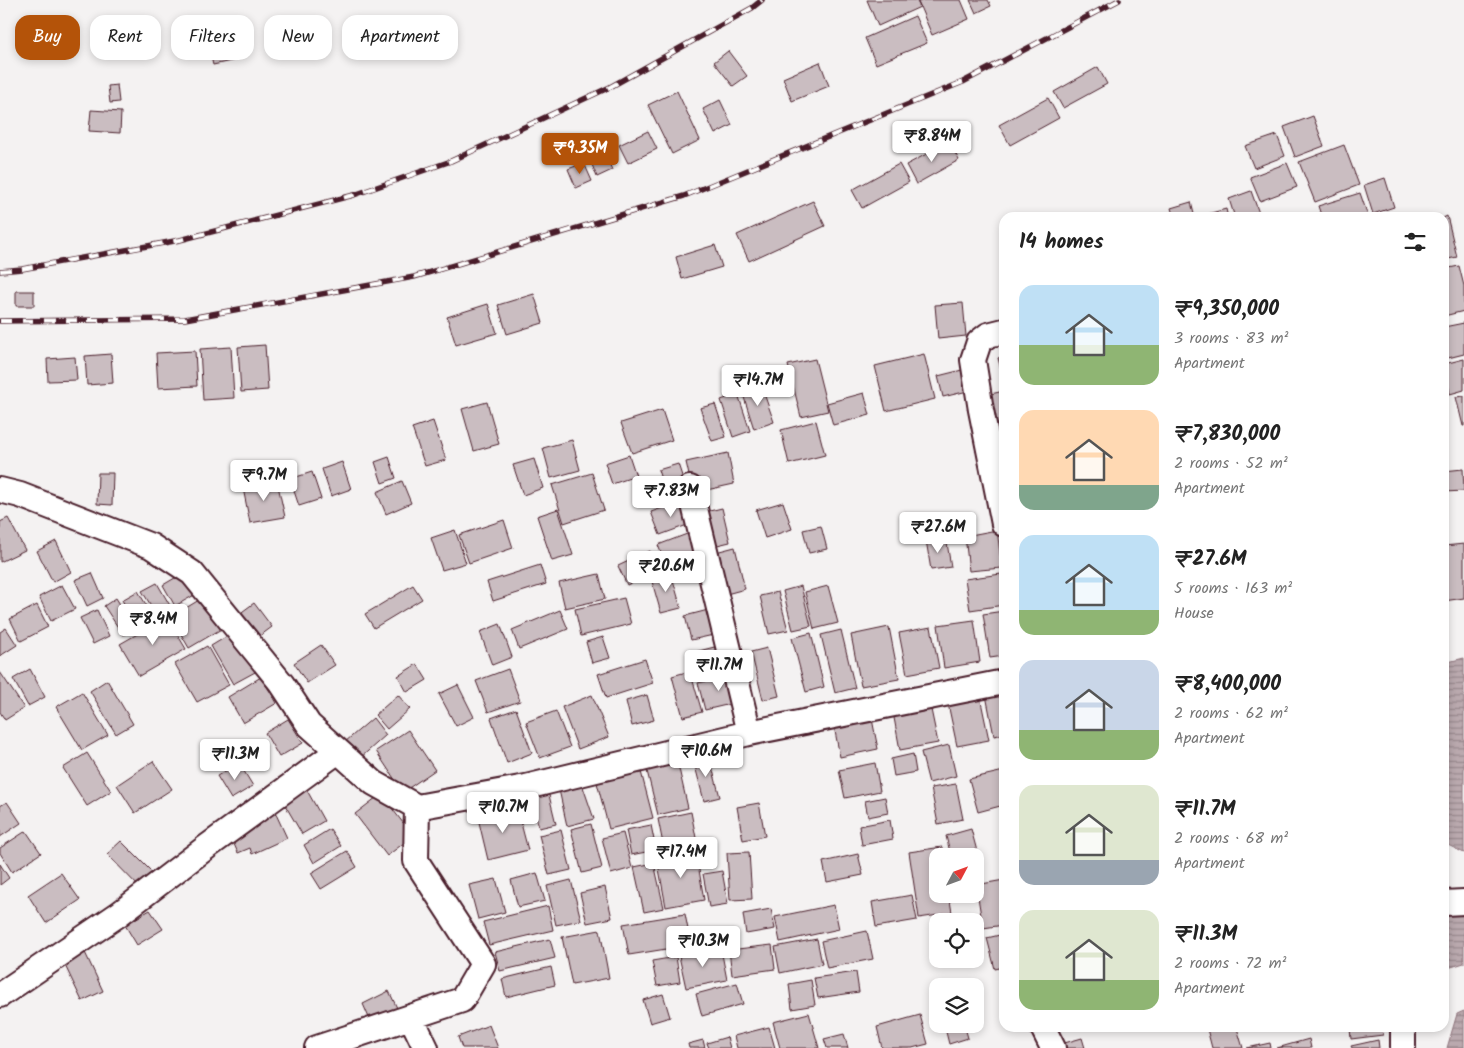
<!DOCTYPE html>
<html lang="en">
<head>
<meta charset="utf-8">
<style>
  body { margin:0; font-family:Kalam,sans-serif; background:#f6f6f6; color:#222; height:100vh; display:flex; flex-direction:column; font-size:19px; white-space:nowrap }
  * { box-sizing:border-box; margin:0 }
  p { font-size:16px; color:#767676 }
  .icon { flex:none; width:28px; height:28px; fill:none; stroke:currentColor; stroke-width:2; stroke-linecap:round; stroke-linejoin:round }
  .map { position:relative; flex:1; overflow:hidden }
  .side { position:absolute; left:999px; top:212px; width:450px; height:820px; display:flex; flex-direction:column; background:#fff; border-radius:15px; box-shadow:0 2px 8px #0003 }
  .side>* { flex:none }
  .guide { position:absolute; left:15px; top:15px; width:475px; height:45px; display:flex; gap:10px }
  .needle { width:32px; rotate:49deg }
  .fabs { position:absolute; left:929px; top:848px; display:grid; gap:10px }
  .fabs a { display:grid; place-items:center; width:55px; height:55px; border-radius:10px; background:#fff; box-shadow:0 2px 8px #0003; font-size:25px }
  .price { position:absolute; translate:-50% -42px; padding:0 11px; border-radius:5px; background:#fff; color:#222; font-size:16px; line-height:32px; filter:drop-shadow(0 1px 2px #0008) }
  .price::after { content:''; position:absolute; left:50%; top:30px; width:15px; height:11px; margin-left:-8px; background:inherit; clip-path:polygon(0 0,100% 0,50% 100%) }
  .price.on { background:#b45309; color:#fff }
  ul { padding:0; list-style:none }
  li { display:flex; align-items:center; gap:15px; height:125px; padding:0 20px }
  li span { display:grid; place-items:center; flex:none; width:140px; height:100px; border-radius:15px; color:#555 }
  li>.icon { margin-inline-start:auto }
  span .icon { width:60px; height:60px; fill:#fffc; stroke-width:1 }
  li b { font-size:21px }
  h2 { display:flex; justify-content:space-between; align-items:center; height:60px; padding:0 20px; font-size:21px }
  .chip { padding:0 18px; border-radius:15px; background:#fff; box-shadow:0 2px 8px #0003; font-size:18px; line-height:45px }
  .chip.on { background:#b45309; color:#fff }
  .map>svg:first-child { display:block }
  .water { fill:url(#water-rules); stroke:#8d727a }
  .building { fill:#cabdc1; stroke:#4a1f2b }
  .lines { fill:none; stroke-linecap:round; stroke-linejoin:round }
  .minor-casing { stroke:#4a1f2b; stroke-width:28 }
  .minor { stroke:#fff; stroke-width:24 }
  .rail-casing { stroke:#4a1f2b; stroke-width:5.5 }
  .rail { stroke:#fff; stroke-width:4; stroke-dasharray:11; stroke-linecap:butt }
</style>
</head>
<body>
<div class="map">
<svg width="1464" height="1048" viewBox="0 0 1464 1048">
  <defs>
    <pattern id="water-rules" width="6" height="5" patternUnits="userSpaceOnUse" patternTransform="scale(1.25)"><rect width="6" height="5" fill="#baa9ae"/><path d="M0 2.5h6" fill="none" stroke="#99898e"/></pattern>
  </defs>
  <rect width="100%" height="100%" fill="#f4f2f2"/>
  <filter id="ink" filterUnits="userSpaceOnUse"><feTurbulence type="fractalNoise" baseFrequency=".02" numOctaves="2"/><feDisplacementMap in="SourceGraphic" scale="10" xChannelSelector="R" yChannelSelector="G"/><feConvolveMatrix kernelMatrix="1 2 1 2 8 2 1 2 1" color-interpolation-filters="sRGB"/></filter>
  <g filter="url(#ink)">
    <!-- water -->
    <path class="water" d="M 1464,658 L 1464,853 L 1444,843 L 1444,663 Z
      M 1464,896 L 1464,963 L 1448,968 L 1444,949 L 1444,900 Z
      M 1464,1011 L 1464,1048 L 1447,1048 L 1457,1014 Z"/>
    <!-- building -->
    <path class="building" d="M 867,0 L 916,0 L 920,7 L 878,26 Z
      M 924,0 L 961,0 L 969,19 L 932,35 L 918,2 Z
      M 970,0 L 988,0 L 991,6 L 976,13 Z
      M 915,16 L 927,43 L 876,64 L 865,38 Z
      M 199,40 L 200,52 L 180,54 L 179,43 Z
      M 236,42 L 240,59 L 213,65 L 209,48 Z
      M 728,51 L 747,76 L 733,86 L 714,62 Z
      M 820,62 L 829,86 L 792,101 L 783,78 Z
      M 1098,67 L 1107,84 L 1063,108 L 1054,92 Z
      M 117,85 L 119,102 L 110,103 L 108,86 Z
      M 677,91 L 700,140 L 672,154 L 648,105 Z
      M 1048,98 L 1059,118 L 1010,145 L 999,125 Z
      M 720,100 L 732,125 L 715,134 L 703,109 Z
      M 91,110 L 121,112 L 120,133 L 89,131 Z
      M 1313,116 L 1324,146 L 1295,157 L 1284,127 Z
      M 648,131 L 657,149 L 628,163 L 619,145 Z
      M 1277,135 L 1285,156 L 1254,168 L 1245,146 Z
      M 599,139 L 612,170 L 597,177 L 584,145 Z
      M 949,142 L 959,160 L 916,184 L 906,165 Z
      M 1344,145 L 1359,185 L 1315,202 L 1299,162 Z
      M 584,163 L 592,181 L 576,188 L 568,169 Z
      M 1287,163 L 1297,187 L 1260,201 L 1250,177 Z
      M 899,164 L 909,182 L 862,208 L 852,190 Z
      M 1385,178 L 1394,207 L 1373,214 L 1364,185 Z
      M 1251,191 L 1260,216 L 1254,218 L 1235,218 L 1229,199 Z
      M 1360,193 L 1368,216 L 1362,218 L 1322,218 L 1318,206 Z
      M 813,201 L 825,226 L 749,261 L 737,235 Z
      M 1191,202 L 1195,218 L 1174,218 L 1171,208 Z
      M 1226,209 L 1228,218 L 1200,218 L 1200,216 Z
      M 1447,216 L 1457,257 L 1444,260 L 1443,218 Z
      M 715,245 L 722,267 L 682,279 L 676,257 Z
      M 1459,266 L 1464,286 L 1464,311 L 1444,316 L 1444,269 Z
      M 16,291 L 34,291 L 34,306 L 16,306 Z
      M 534,294 L 543,323 L 507,334 L 498,305 Z
      M 963,303 L 966,336 L 938,339 L 935,305 Z
      M 488,304 L 497,333 L 456,345 L 447,317 Z
      M 1464,323 L 1464,354 L 1444,359 L 1444,327 Z
      M 265,345 L 268,390 L 241,392 L 238,347 Z
      M 231,347 L 234,398 L 203,400 L 200,349 Z
      M 195,351 L 197,386 L 158,388 L 156,353 Z
      M 111,354 L 113,383 L 87,385 L 85,356 Z
      M 924,354 L 935,399 L 886,411 L 875,366 Z
      M 1004,356 L 1004,381 L 998,358 Z
      M 75,357 L 77,380 L 48,381 L 47,359 Z
      M 815,359 L 828,411 L 801,417 L 788,365 Z
      M 1464,359 L 1464,390 L 1450,394 L 1444,364 Z
      M 966,369 L 972,390 L 943,397 L 938,376 Z
      M 761,385 L 774,422 L 754,429 L 742,391 Z
      M 1004,391 L 1004,435 L 997,437 L 986,395 Z
      M 864,393 L 870,415 L 833,425 L 827,403 Z
      M 738,394 L 750,431 L 733,437 L 721,400 Z
      M 1464,396 L 1464,426 L 1463,426 L 1456,397 Z
      M 487,402 L 499,444 L 474,451 L 462,409 Z
      M 715,404 L 726,437 L 712,441 L 700,408 Z
      M 662,410 L 672,440 L 632,453 L 621,423 Z
      M 433,421 L 446,460 L 425,466 L 412,428 Z
      M 816,421 L 825,455 L 789,464 L 781,430 Z
      M 572,440 L 580,470 L 551,478 L 543,448 Z
      M 728,453 L 734,484 L 693,493 L 686,462 Z
      M 629,455 L 636,476 L 612,484 L 605,463 Z
      M 389,457 L 396,478 L 382,483 L 375,462 Z
      M 534,459 L 543,488 L 523,495 L 513,465 Z
      M 342,462 L 351,489 L 331,496 L 322,469 Z
      M 678,464 L 687,491 L 667,498 L 658,470 Z
      M 1463,469 L 1464,491 L 1444,492 L 1444,471 Z
      M 312,472 L 321,499 L 299,506 L 290,479 Z
      M 98,473 L 113,473 L 112,505 L 97,504 Z
      M 592,473 L 604,510 L 564,523 L 552,485 Z
      M 277,481 L 285,517 L 250,523 L 243,488 Z
      M 402,481 L 411,503 L 386,514 L 377,492 Z
      M 682,501 L 690,524 L 660,535 L 651,512 Z
      M 783,502 L 792,529 L 765,538 L 756,510 Z
      M 722,508 L 730,542 L 709,547 L 701,513 Z
      M 558,509 L 573,555 L 552,561 L 537,516 Z
      M 8,518 L 25,550 L 0,562 L 0,522 Z
      M 504,520 L 513,548 L 469,563 L 459,535 Z
      M 821,526 L 827,549 L 809,553 L 803,530 Z
      M 455,530 L 466,563 L 442,570 L 431,538 Z
      M 997,530 L 1002,568 L 969,571 L 965,536 Z
      M 695,531 L 702,553 L 666,566 L 658,545 Z
      M 946,537 L 951,567 L 931,570 L 926,540 Z
      M 56,541 L 71,572 L 53,582 L 37,551 Z
      M 1464,544 L 1464,598 L 1444,601 L 1444,546 Z
      M 735,547 L 745,589 L 719,596 L 708,554 Z
      M 650,551 L 659,570 L 627,585 L 618,566 Z
      M 540,565 L 546,584 L 493,601 L 487,582 Z
      M 185,572 L 198,593 L 175,606 L 163,585 Z
      M 92,573 L 103,598 L 87,606 L 75,580 Z
      M 671,573 L 681,608 L 661,613 L 651,578 Z
      M 599,574 L 605,599 L 565,608 L 559,583 Z
      M 1001,574 L 1004,605 L 970,610 L 965,579 Z
      M 157,583 L 172,609 L 158,617 L 142,591 Z
      M 62,585 L 75,609 L 51,621 L 39,597 Z
      M 413,585 L 422,599 L 374,628 L 365,614 Z
      M 801,586 L 811,626 L 793,630 L 783,591 Z
      M 828,586 L 838,623 L 814,629 L 805,592 Z
      M 138,591 L 155,620 L 139,629 L 122,600 Z
      M 778,592 L 788,630 L 769,634 L 760,596 Z
      M 204,597 L 223,628 L 189,648 L 171,617 Z
      M 116,598 L 135,628 L 123,635 L 104,606 Z
      M 624,598 L 631,624 L 581,636 L 575,609 Z
      M 254,603 L 272,627 L 253,641 L 235,617 Z
      M 37,605 L 48,627 L 21,641 L 10,619 Z
      M 712,609 L 718,634 L 691,640 L 685,616 Z
      M 97,610 L 109,636 L 93,644 L 80,618 Z
      M 560,610 L 568,629 L 519,649 L 512,630 Z
      M 1004,611 L 1004,656 L 990,658 L 983,614 Z
      M 167,617 L 186,649 L 139,676 L 120,644 Z
      M 974,620 L 980,662 L 944,668 L 938,625 Z
      M 500,624 L 512,657 L 492,665 L 480,632 Z
      M 889,627 L 899,679 L 861,686 L 851,635 Z
      M 931,627 L 939,668 L 907,674 L 899,633 Z
      M 6,628 L 17,645 L 0,656 L 0,632 Z
      M 841,630 L 855,688 L 835,693 L 821,635 Z
      M 234,632 L 257,671 L 233,684 L 211,646 Z
      M 811,633 L 824,687 L 806,692 L 792,638 Z
      M 603,637 L 610,658 L 592,663 L 586,642 Z
      M 726,644 L 732,669 L 701,677 L 695,652 Z
      M 321,645 L 335,665 L 307,683 L 294,663 Z
      M 207,646 L 229,685 L 197,702 L 175,664 Z
      M 767,648 L 779,696 L 763,700 L 751,652 Z
      M 645,659 L 653,683 L 606,698 L 598,674 Z
      M 417,664 L 427,680 L 407,692 L 398,676 Z
      M 30,669 L 45,697 L 28,706 L 13,679 Z
      M 508,669 L 520,701 L 488,712 L 476,681 Z
      M 690,671 L 702,712 L 683,717 L 672,676 Z
      M 0,672 L 24,708 L 5,720 L 0,712 Z
      M 732,675 L 739,702 L 705,710 L 698,683 Z
      M 261,677 L 277,703 L 243,723 L 228,697 Z
      M 107,680 L 133,724 L 116,734 L 90,691 Z
      M 458,685 L 474,717 L 456,726 L 439,694 Z
      M 1004,687 L 1004,734 L 994,736 L 985,690 Z
      M 82,692 L 108,735 L 82,750 L 56,707 Z
      M 979,692 L 989,740 L 957,746 L 947,699 Z
      M 398,695 L 410,709 L 387,729 L 375,715 Z
      M 592,695 L 609,737 L 578,749 L 562,707 Z
      M 647,695 L 654,720 L 632,726 L 626,701 Z
      M 929,700 L 938,743 L 900,750 L 892,707 Z
      M 516,709 L 532,753 L 507,763 L 491,718 Z
      M 556,711 L 570,747 L 540,758 L 526,722 Z
      M 373,718 L 386,735 L 359,759 L 345,742 Z
      M 288,719 L 303,743 L 279,757 L 265,733 Z
      M 872,719 L 878,749 L 840,757 L 834,726 Z
      M 408,730 L 435,770 L 403,792 L 376,751 Z
      M 949,745 L 956,776 L 929,783 L 921,752 Z
      M 87,753 L 111,791 L 87,806 L 63,768 Z
      M 913,754 L 916,772 L 894,776 L 891,759 Z
      M 709,755 L 720,797 L 704,801 L 693,758 Z
      M 677,760 L 688,808 L 658,815 L 646,767 Z
      M 153,761 L 172,789 L 135,813 L 117,785 Z
      M 239,763 L 253,786 L 231,799 L 217,776 Z
      M 875,763 L 880,791 L 845,798 L 839,770 Z
      M 639,764 L 653,818 L 609,829 L 595,775 Z
      M 1004,771 L 1004,805 L 978,812 L 969,779 Z
      M 581,781 L 594,819 L 567,826 L 558,785 Z
      M 956,784 L 963,819 L 938,824 L 931,788 Z
      M 304,785 L 324,821 L 302,834 L 281,798 Z
      M 548,791 L 556,824 L 539,828 L 531,796 Z
      M 381,794 L 413,836 L 387,856 L 355,814 Z
      M 885,797 L 888,813 L 868,817 L 865,801 Z
      M 7,802 L 21,823 L 0,837 L 0,806 Z
      M 759,803 L 765,836 L 743,840 L 737,807 Z
      M 517,808 L 528,850 L 488,860 L 478,818 Z
      M 275,812 L 287,838 L 252,854 L 250,848 L 238,853 L 229,833 Z
      M 691,812 L 697,843 L 664,849 L 658,819 Z
      M 890,820 L 893,839 L 862,845 L 859,826 Z
      M 591,824 L 602,868 L 582,873 L 571,829 Z
      M 651,825 L 656,850 L 631,855 L 626,830 Z
      M 330,829 L 341,846 L 314,863 L 304,845 Z
      M 971,829 L 978,855 L 951,856 L 946,836 Z
      M 561,830 L 571,870 L 549,875 L 539,835 Z
      M 26,831 L 41,853 L 12,872 L 0,853 L 0,848 Z
      M 623,833 L 632,868 L 611,874 L 602,838 Z
      M 121,841 L 157,877 L 143,891 L 107,854 Z
      M 942,847 L 943,856 L 938,856 L 938,894 L 949,894 L 952,913 L 919,918 L 909,852 Z
      M 347,851 L 357,867 L 321,889 L 311,873 Z
      M 696,852 L 704,900 L 666,907 L 657,858 Z
      M 749,852 L 752,899 L 730,900 L 727,853 Z
      M 858,854 L 863,875 L 827,882 L 823,862 Z
      M 654,863 L 664,908 L 644,912 L 634,867 Z
      M 0,864 L 9,878 L 0,885 Z
      M 722,871 L 728,904 L 709,907 L 703,874 Z
      M 61,873 L 80,900 L 46,923 L 28,895 Z
      M 537,873 L 545,901 L 518,907 L 511,880 Z
      M 496,879 L 505,912 L 478,919 L 469,885 Z
      M 571,880 L 581,920 L 556,925 L 547,886 Z
      M 1004,880 L 1004,925 L 983,928 L 976,885 Z
      M 605,887 L 612,918 L 587,923 L 580,893 Z
      M 912,895 L 917,920 L 876,927 L 872,902 Z
      M 834,905 L 839,929 L 780,942 L 775,917 Z
      M 548,906 L 553,930 L 489,945 L 483,922 Z
      M 771,909 L 775,929 L 746,934 L 743,914 Z
      M 150,910 L 163,929 L 137,945 L 125,925 Z
      M 685,914 L 691,945 L 629,955 L 623,924 Z
      M 600,930 L 609,978 L 572,985 L 562,937 Z
      M 867,931 L 873,959 L 827,968 L 821,941 Z
      M 1004,934 L 1004,967 L 995,969 L 987,938 Z
      M 550,939 L 555,958 L 500,971 L 495,952 Z
      M 817,939 L 822,964 L 780,973 L 775,947 Z
      M 772,945 L 775,969 L 732,975 L 729,950 Z
      M 82,946 L 103,991 L 82,1001 L 61,957 Z
      M 721,949 L 727,980 L 686,988 L 679,956 Z
      M 676,957 L 680,982 L 657,986 L 652,961 Z
      M 551,967 L 555,985 L 506,997 L 502,979 Z
      M 856,972 L 859,992 L 818,998 L 814,978 Z
      M 811,980 L 815,1005 L 792,1009 L 789,984 Z
      M 737,983 L 743,1004 L 702,1016 L 696,994 Z
      M 389,991 L 397,1008 L 370,1020 L 363,1004 Z
      M 663,994 L 670,1017 L 650,1023 L 643,1000 Z
      M 809,1013 L 819,1048 L 780,1048 L 773,1022 Z
      M 920,1015 L 928,1044 L 912,1048 L 882,1048 L 877,1027 Z
      M 944,1024 L 964,1024 L 968,1038 L 949,1044 Z
      M 489,1025 L 498,1048 L 462,1048 L 458,1037 Z
      M 769,1027 L 775,1048 L 737,1048 L 734,1036 Z
      M 1214,1028 L 1237,1028 L 1243,1048 L 1212,1048 L 1207,1029 Z
      M 1350,1028 L 1382,1028 L 1383,1035 L 1351,1039 Z
      M 844,1034 L 848,1048 L 827,1048 L 824,1039 Z
      M 727,1037 L 730,1048 L 709,1048 L 707,1043 Z
      M 1082,1038 L 1085,1048 L 1063,1048 L 1061,1044 Z
      M 1309,1039 L 1311,1048 L 1277,1048 Z
      M 703,1040 L 705,1048 L 689,1048 L 688,1044 Z
      M 1378,1040 L 1379,1048 L 1352,1048 L 1351,1046 Z
      M 1270,1043 L 1271,1048 L 1247,1048 Z"/>
    <g class="lines">
      <defs>
        <path id="minor" d="M 1004,331 L 988,335 L 979,342 L 973,360 L 981,410 L 1004,524
          M 690,488 L 749,733
          M 0,490 L 20,495 L 151,546 L 192,573 L 282,684 L 309,725 L 374,783 L 417,807 L 526,787 L 749,733 L 1004,682
          M 1444,903 L 1464,902
          M 0,995 L 119,914 L 208,846 L 338,751
          M 411,1017 L 426,1048
          M 1043,1028 L 1053,1048
          M 317,1048 L 462,1000 L 483,964 L 416,861 L 417,807
          M 1403,1048 L 1403,1028"/>
      </defs>
      <!-- minor casing -->
      <use href="#minor" class="minor-casing"/>
      <!-- minor -->
      <use href="#minor" class="minor"/>
      <defs>
        <path id="rail" d="M 0,271 L 22,269 L 180,240 L 354,195 L 451,161 L 610,87 L 752,8 L 762,0
          M 0,321 L 185,319 L 414,277 L 684,196 L 963,82 L 1119,0"/>
      </defs>
      <!-- rail casing -->
      <use href="#rail" class="rail-casing"/>
      <!-- rail -->
      <use href="#rail" class="rail"/>
    </g>
  </g>
</svg>
<div class="fabs">
<a><svg class="needle" viewBox="-14 -14 28 28"><path d="M0-13l5 13h-10z" fill="#e53935"/><path d="M0 13l5-13h-10z" fill="#767676"/></svg></a>
<a><svg class="icon" aria-label="locate" viewBox="0 0 24 24"><circle cx="12" cy="12" r="6"/><path d="M12 2v4M12 18v4M2 12h4M18 12h4"/></svg></a>
<a><svg class="icon" aria-label="layers" viewBox="0 0 24 24"><path d="M12 4l9 5-9 5-9-5zM3 14l9 5 9-5"/></svg></a>
</div>
<b class="price" style="left:932px;top:163px">₹8.84M</b>
<b class="price on" style="left:580px;top:175px">₹9.35M</b>
<b class="price" style="left:758px;top:407px">₹14.7M</b>
<b class="price" style="left:264px;top:502px">₹9.7M</b>
<b class="price" style="left:671px;top:518px">₹7.83M</b>
<b class="price" style="left:938px;top:554px">₹27.6M</b>
<b class="price" style="left:666px;top:593px">₹20.6M</b>
<b class="price" style="left:153px;top:646px">₹8.4M</b>
<b class="price" style="left:719px;top:692px">₹11.7M</b>
<b class="price" style="left:706px;top:778px">₹10.6M</b>
<b class="price" style="left:235px;top:781px">₹11.3M</b>
<b class="price" style="left:503px;top:834px">₹10.7M</b>
<b class="price" style="left:681px;top:879px">₹17.4M</b>
<b class="price" style="left:703px;top:968px">₹10.3M</b>
<div class="guide">
<a class="chip on">Buy</a>
<a class="chip">Rent</a>
<a class="chip">Filters</a>
<a class="chip">New</a>
<a class="chip">Apartment</a>
</div>
<section class="side">
<h2>14 homes<svg class="icon" aria-label="filters" viewBox="0 0 24 24"><path d="M4 7h16M4 17h16"/><circle cx="9" cy="7" r="2"/><circle cx="15" cy="17" r="2"/></svg></h2>
<ul>
<li><span style="background:linear-gradient(#bfe0f5 60%,#8fb573 0)"><svg class="icon" aria-label="home" viewBox="0 0 24 24"><path d="M3 11l9-7 9 7M6 9v11h12V9"/></svg></span><div><b>₹9,350,000</b><p>3 rooms · 83 m²</p><p>Apartment</p></div></li>
<li><span style="background:linear-gradient(#ffd9b3 75%,#7fa58c 0)"><svg class="icon" aria-label="home" viewBox="0 0 24 24"><path d="M3 11l9-7 9 7M6 9v11h12V9"/></svg></span><div><b>₹7,830,000</b><p>2 rooms · 52 m²</p><p>Apartment</p></div></li>
<li><span style="background:linear-gradient(#bfe0f5 75%,#8fb573 0)"><svg class="icon" aria-label="home" viewBox="0 0 24 24"><path d="M3 11l9-7 9 7M6 9v11h12V9"/></svg></span><div><b>₹27.6M</b><p>5 rooms · 163 m²</p><p>House</p></div></li>
<li><span style="background:linear-gradient(#c9d6e8 70%,#8fb573 0)"><svg class="icon" aria-label="home" viewBox="0 0 24 24"><path d="M3 11l9-7 9 7M6 9v11h12V9"/></svg></span><div><b>₹8,400,000</b><p>2 rooms · 62 m²</p><p>Apartment</p></div></li>
<li><span style="background:linear-gradient(#dfe7d0 75%,#9aa5b1 0)"><svg class="icon" aria-label="home" viewBox="0 0 24 24"><path d="M3 11l9-7 9 7M6 9v11h12V9"/></svg></span><div><b>₹11.7M</b><p>2 rooms · 68 m²</p><p>Apartment</p></div></li>
<li><span style="background:linear-gradient(#dfe7d0 70%,#8fb573 0)"><svg class="icon" aria-label="home" viewBox="0 0 24 24"><path d="M3 11l9-7 9 7M6 9v11h12V9"/></svg></span><div><b>₹11.3M</b><p>2 rooms · 72 m²</p><p>Apartment</p></div></li>
</ul>
</section>
</div>
</body>
</html>
